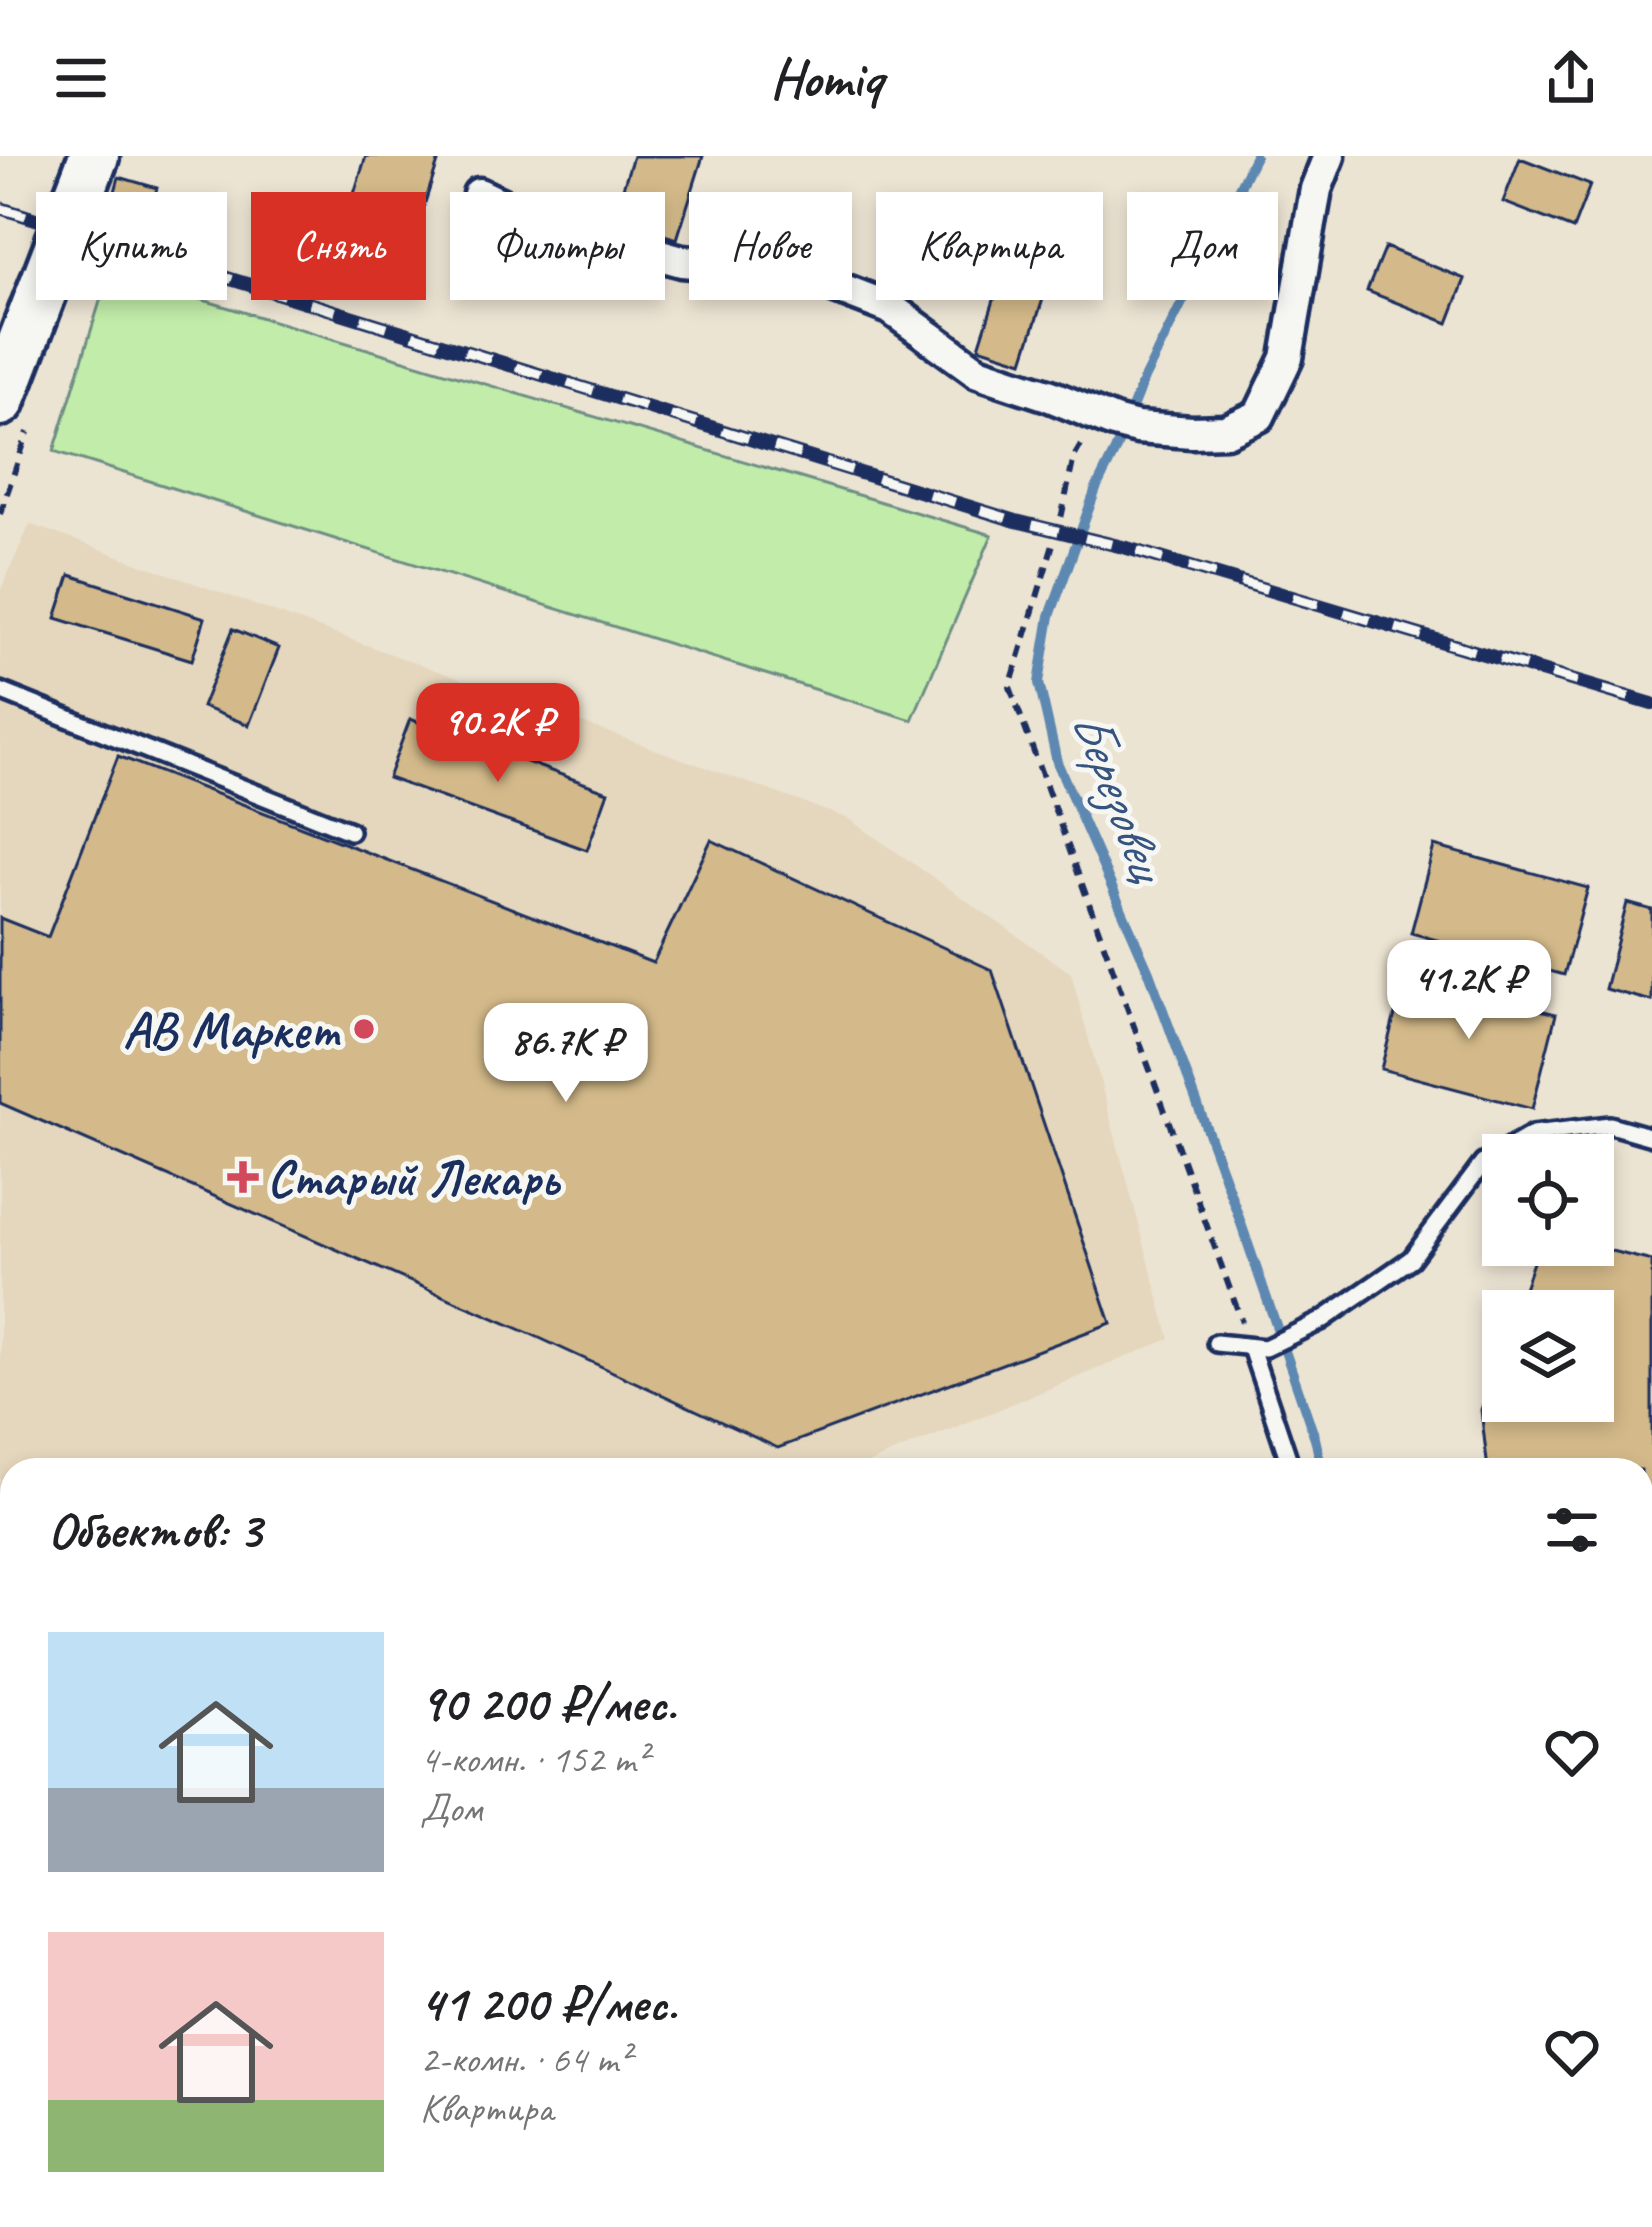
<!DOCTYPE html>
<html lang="ru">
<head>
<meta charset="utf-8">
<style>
  body { margin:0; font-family:Caveat,sans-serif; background:#f2f2f2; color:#202124; height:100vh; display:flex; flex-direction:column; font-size:45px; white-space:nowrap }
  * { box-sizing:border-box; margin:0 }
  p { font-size:39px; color:#757577 }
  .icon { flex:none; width:66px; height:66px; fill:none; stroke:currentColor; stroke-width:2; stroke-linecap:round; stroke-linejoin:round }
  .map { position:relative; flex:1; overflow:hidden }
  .drawer { position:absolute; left:0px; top:1302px; width:1653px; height:771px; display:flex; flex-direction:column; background:#fff; border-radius:36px 36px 0 0; box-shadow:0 6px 18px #0003 }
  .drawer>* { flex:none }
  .top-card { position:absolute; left:36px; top:36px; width:1581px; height:108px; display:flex; gap:24px }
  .buttons { position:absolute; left:1482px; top:978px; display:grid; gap:24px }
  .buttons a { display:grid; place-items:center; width:132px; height:132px; border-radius:0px; background:#fff; box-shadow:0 6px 18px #0003; font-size:60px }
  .price { position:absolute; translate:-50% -102px; padding:0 27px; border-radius:24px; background:#fff; color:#222; font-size:39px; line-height:78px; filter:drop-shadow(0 3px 6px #0008) }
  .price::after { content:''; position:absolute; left:50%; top:72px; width:36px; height:27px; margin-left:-18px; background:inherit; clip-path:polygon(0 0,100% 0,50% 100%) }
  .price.current { background:#d93025; color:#fff }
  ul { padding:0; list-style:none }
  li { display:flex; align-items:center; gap:36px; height:300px; padding:0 48px }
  li span { display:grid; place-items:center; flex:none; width:336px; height:240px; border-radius:0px; color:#555 }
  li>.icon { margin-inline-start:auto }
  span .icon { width:144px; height:144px; fill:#fffc; stroke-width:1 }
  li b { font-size:51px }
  h2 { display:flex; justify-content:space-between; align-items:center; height:144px; padding:0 48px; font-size:51px }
  .chip { padding:0 42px; border-radius:0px; background:#fff; box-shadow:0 6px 18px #0003; font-size:42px; line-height:108px }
  .chip.current { background:#d93025; color:#fff }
  header { display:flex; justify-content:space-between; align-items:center; height:156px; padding:0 48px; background:#fff; font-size:54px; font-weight:700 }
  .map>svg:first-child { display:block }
  .built { fill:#e5d7bd }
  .green { fill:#c2eca9; stroke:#6e8e84; stroke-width:3 }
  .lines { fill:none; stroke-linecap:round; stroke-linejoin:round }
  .stream { stroke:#5d88b1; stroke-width:10 }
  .building { fill:#d4ba8a; stroke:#1b2f5e; stroke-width:3 }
  .lane-casing { stroke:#1b2f5e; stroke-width:24 }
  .street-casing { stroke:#1b2f5e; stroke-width:39 }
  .secondary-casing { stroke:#1b2f5e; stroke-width:54 }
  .primary-casing { stroke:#1b2f5e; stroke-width:57 }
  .path { stroke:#1b2f5e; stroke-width:6; stroke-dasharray:12 9; stroke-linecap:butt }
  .lane { stroke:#f6f6f2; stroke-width:15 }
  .street { stroke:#f6f6f2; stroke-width:30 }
  .secondary { stroke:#f6f6f2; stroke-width:45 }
  .primary { stroke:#f6f6f2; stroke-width:48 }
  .rail-casing { stroke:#1b2f5e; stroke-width:14 }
  .rail { stroke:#f6f6f2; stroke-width:9; stroke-dasharray:27; stroke-linecap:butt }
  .poi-dot { fill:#d1495b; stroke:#f6f6f2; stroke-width:4.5 }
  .labels { text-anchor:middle; stroke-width:10; stroke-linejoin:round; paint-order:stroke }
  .poi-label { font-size:51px; font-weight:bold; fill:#1b2f5e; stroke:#f6f6f2; text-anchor:end }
  .water-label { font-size:54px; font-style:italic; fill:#365480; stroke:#f6f6f2 }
</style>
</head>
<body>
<header><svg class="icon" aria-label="menu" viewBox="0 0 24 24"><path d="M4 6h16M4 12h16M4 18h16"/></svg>Homiq<svg class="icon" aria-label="share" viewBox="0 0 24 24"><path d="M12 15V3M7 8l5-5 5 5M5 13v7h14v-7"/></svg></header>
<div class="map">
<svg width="1652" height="2071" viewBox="0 0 1652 2071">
  <rect width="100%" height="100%" fill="#ece4d3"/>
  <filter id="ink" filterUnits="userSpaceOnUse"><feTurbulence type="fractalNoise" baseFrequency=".00833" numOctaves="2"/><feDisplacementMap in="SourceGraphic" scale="24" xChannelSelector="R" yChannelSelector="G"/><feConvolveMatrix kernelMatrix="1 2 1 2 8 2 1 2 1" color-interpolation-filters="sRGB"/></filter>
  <g filter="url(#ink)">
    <!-- built -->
    <path class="built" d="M 30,368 L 849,663 L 1071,817 L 1170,1183 L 852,1314 L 12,1314 L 12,1370 L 0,1366 L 0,435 Z"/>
    <!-- green -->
    <path class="green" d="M 109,116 L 992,379 L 912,564 L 54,295 Z
      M 0,1519 L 12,1524 L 12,1606 L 0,1601 Z
      M 1652,1567 L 1652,1937 L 1641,1929 L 1641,1577 Z
      M 0,1883 L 12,1887 L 12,2061 L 461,2061 L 487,2071 L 0,2071 Z
      M 1314,2061 L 1471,2061 L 1496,2071 L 1340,2071 Z"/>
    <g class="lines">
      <!-- stream -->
      <path class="stream" d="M 1255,0 L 1143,225 L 1115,295 L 1096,333 L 1050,460 L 1039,527 L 1057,606 L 1149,816 L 1236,1053 L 1315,1282 L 1322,1314
        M 1247,2071 L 1247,2061"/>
    </g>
    <!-- building -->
    <path class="building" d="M 366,0 L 440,0 L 420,62 L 353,41 Z
      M 633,0 L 703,0 L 677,83 L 613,63 Z
      M 1520,2 L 1590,29 L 1573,73 L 1503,46 Z
      M 119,21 L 157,32 L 146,68 L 109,57 Z
      M 1018,69 L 1062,84 L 1023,205 L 979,191 Z
      M 1385,91 L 1465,123 L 1448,167 L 1367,135 Z
      M 70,419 L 205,462 L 192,504 L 56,462 Z
      M 233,473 L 279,492 L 249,569 L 202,551 Z
      M 410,563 L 608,636 L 587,694 L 388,622 Z
      M 118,600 L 653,807 L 711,684 L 992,814 L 1111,1167 L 778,1292 L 533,1179 L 0,947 L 0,762 L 48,781 Z
      M 1434,690 L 1588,732 L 1564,819 L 1411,777 Z
      M 1627,747 L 1652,754 L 1652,845 L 1605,833 Z
      M 1405,819 L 1556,858 L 1532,953 L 1381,913 Z
      M 1539,1089 L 1587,1089 L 1652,1105 L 1652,1460 L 1641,1470 L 1641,1314 L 1488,1314 L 1481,1254 L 1503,1191 L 1503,1245 L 1593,1245 L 1593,1155 L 1516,1155 Z
      M 0,1667 L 12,1671 L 12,1791 L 0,1786 Z
      M 779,2061 L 870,2061 L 899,2071 L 776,2071 Z"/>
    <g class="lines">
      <defs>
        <path id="lane" d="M 0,535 L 350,675
          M 1216,1187 L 1265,1192 L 1321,1165 L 1411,1103 L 1483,1007 L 1533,978 L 1610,969 L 1652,981
          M 1251,1192 L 1292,1314
          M 0,1865 L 12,1870
          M 505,2061 L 530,2071
          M 596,2071 L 602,2061"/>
        <path id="street" d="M 479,38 L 533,64 L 682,105 L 750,111 L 823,126 L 890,152 L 978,216 L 1048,239 L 1114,266 L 1137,272 L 1192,276 L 1226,275 L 1259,260 L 1287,202 L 1316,33 L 1329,0"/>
        <path id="secondary" d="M 1173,2071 L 1174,2061"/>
        <path id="primary" d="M 0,245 L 94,0
          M 0,1433 L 12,1438
          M 1580,2061 L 1605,2071"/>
      </defs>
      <!-- lane casing -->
      <use href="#lane" class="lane-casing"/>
      <!-- street casing -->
      <use href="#street" class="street-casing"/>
      <!-- secondary casing -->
      <use href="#secondary" class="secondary-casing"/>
      <!-- primary casing -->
      <use href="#primary" class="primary-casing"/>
      <!-- path -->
      <path class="path" d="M 1081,289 L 1074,301 L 1062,358 L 1010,531 L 1242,1166
        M 0,358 L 28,276
        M 0,1341 L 12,1346
        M 0,1513 L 12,1518
        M 0,1641 L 12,1646
        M 1641,2026 L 1652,2032
        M 1284,2061 L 1312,2071"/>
      <!-- lane -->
      <use href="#lane" class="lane"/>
      <!-- street -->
      <use href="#street" class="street"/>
      <!-- secondary -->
      <use href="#secondary" class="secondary"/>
      <!-- primary -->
      <use href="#primary" class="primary"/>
      <defs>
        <path id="rail" d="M 0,52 L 1016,365 L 1127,392 L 1652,548"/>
      </defs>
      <!-- rail casing -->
      <use href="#rail" class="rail-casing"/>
      <!-- rail -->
      <use href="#rail" class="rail"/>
    </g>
  </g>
  <!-- markers -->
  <g class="poi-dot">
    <circle cx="364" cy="873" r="12"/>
    <path d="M237 1003h12v12h12v12h-12v12h-12v-12h-12v-12h12z"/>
  </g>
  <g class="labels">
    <!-- poi labels -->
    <g class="poi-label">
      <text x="340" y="891">АВ Маркет</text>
      <text x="267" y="1039" text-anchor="start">Старый Лекарь</text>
    </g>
    <!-- water labels -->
    <g class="water-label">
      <text transform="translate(1120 638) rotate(69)" y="19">Березовец</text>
    </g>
  </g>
</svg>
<div class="buttons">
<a><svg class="icon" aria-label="locate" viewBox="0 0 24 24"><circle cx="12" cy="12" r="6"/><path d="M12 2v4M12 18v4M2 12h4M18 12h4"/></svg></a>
<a><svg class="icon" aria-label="layers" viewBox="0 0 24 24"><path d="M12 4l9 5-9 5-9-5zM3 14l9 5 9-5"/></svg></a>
</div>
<b class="price current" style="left:498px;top:629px">90.2K ₽</b>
<b class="price" style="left:1469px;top:886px">41.2K ₽</b>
<b class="price" style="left:566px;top:949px">86.7K ₽</b>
<div class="top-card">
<a class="chip">Купить</a>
<a class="chip current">Снять</a>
<a class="chip">Фильтры</a>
<a class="chip">Новое</a>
<a class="chip">Квартира</a>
<a class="chip">Дом</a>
</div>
<section class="drawer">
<h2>Объектов: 3<svg class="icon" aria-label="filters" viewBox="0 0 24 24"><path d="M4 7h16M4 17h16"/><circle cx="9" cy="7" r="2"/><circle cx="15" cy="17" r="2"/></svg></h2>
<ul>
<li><span style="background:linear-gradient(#bfe0f5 65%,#9aa5b1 0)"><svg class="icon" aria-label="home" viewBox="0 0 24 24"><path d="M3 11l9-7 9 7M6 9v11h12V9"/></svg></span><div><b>90 200 ₽/мес.</b><p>4-комн. · 152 m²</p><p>Дом</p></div><svg class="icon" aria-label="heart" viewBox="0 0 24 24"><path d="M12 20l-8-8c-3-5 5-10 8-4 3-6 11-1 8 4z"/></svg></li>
<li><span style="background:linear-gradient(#f6c9c9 70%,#8fb573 0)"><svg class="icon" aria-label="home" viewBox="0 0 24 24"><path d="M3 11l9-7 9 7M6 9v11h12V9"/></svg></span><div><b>41 200 ₽/мес.</b><p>2-комн. · 64 m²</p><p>Квартира</p></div><svg class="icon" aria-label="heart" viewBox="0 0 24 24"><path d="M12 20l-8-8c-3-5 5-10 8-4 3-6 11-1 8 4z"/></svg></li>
</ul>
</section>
</div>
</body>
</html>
